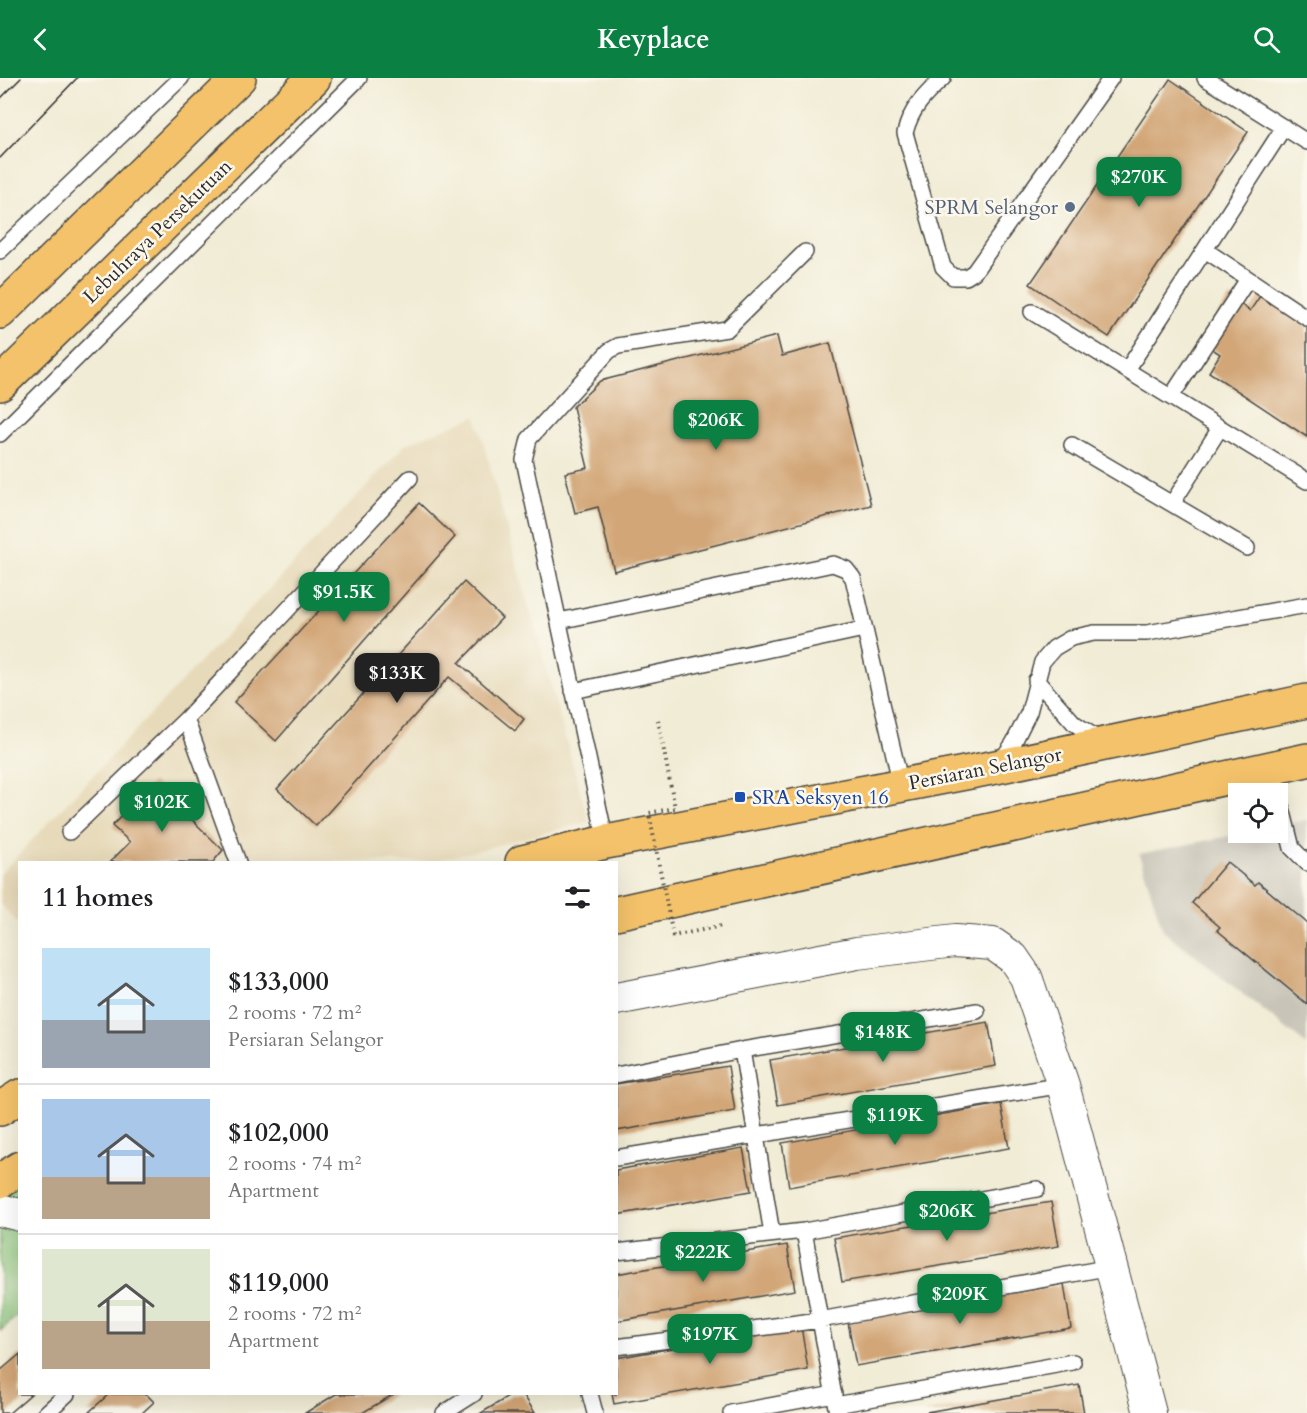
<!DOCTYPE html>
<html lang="en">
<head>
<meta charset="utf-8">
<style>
  body { margin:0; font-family:Cardo,serif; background:#f6f6f6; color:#202124; height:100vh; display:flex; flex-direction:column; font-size:22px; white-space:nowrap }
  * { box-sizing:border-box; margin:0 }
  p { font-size:20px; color:#757577 }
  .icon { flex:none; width:33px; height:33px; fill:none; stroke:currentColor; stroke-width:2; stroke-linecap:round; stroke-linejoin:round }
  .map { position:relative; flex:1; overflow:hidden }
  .details { position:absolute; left:18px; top:783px; width:600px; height:534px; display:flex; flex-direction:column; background:#fff; border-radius:0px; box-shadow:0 6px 24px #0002 }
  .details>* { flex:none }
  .tools { position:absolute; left:1228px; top:705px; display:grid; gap:12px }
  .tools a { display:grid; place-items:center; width:60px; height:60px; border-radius:0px; background:#fff; box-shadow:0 6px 24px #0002; font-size:30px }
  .price { position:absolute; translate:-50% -51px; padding:0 14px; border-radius:12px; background:#0b8043; color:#fff; font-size:20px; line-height:39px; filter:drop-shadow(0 2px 3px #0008) }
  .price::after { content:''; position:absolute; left:50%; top:36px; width:18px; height:14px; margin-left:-9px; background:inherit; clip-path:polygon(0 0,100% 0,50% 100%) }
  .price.current { background:#222; color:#fff }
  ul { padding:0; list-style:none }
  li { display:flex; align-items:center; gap:18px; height:150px; padding:0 24px }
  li+li { border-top:2px solid #e0e0e0 }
  li span { display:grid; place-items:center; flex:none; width:168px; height:120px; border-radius:0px; color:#555 }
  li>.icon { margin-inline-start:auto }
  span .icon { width:72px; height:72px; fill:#fffc; stroke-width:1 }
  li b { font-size:26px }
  h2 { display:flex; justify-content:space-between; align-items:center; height:72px; padding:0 24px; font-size:26px }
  header { display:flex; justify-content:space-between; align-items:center; height:78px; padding:0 24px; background:#0b8043; color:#fff; font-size:27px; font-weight:600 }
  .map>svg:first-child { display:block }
  .built { fill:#e7daba }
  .industrial { fill:#c8c4b8 }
  .green { fill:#8ac57b; stroke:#5a7853; stroke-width:1.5 }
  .building { fill:#d2a677 }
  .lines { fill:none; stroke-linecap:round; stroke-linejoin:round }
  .lane-casing { stroke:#494844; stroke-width:18 }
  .street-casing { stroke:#494844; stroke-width:34 }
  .primary-casing { stroke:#494844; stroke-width:36 }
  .highway-casing { stroke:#494844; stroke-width:36 }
  .lane { stroke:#fff; stroke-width:15 }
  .street { stroke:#fff; stroke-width:32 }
  .primary { stroke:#f4c26a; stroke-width:33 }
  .highway { stroke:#f4c26a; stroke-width:33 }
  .tram { stroke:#2b2b2b; stroke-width:1.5 }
  .path-bridge { stroke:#494844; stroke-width:4; stroke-dasharray:1.5 4.5; stroke-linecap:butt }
  .service-dot { fill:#5c6f8a; stroke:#fbf7ec; stroke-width:2 }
  .transit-dot { fill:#1a4fb4; stroke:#fbf7ec; stroke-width:2 }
  .labels { text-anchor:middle; stroke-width:5; stroke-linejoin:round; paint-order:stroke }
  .service-label { font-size:20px; fill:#4e5e75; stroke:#fbf7ec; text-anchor:end }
  .street-label { font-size:20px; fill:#2b2b2b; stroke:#fbf7ec }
  .transit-label { font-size:20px; fill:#164399; stroke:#fbf7ec; text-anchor:start }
</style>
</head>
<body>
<header><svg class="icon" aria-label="back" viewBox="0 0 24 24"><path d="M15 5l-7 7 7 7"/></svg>Keyplace<svg class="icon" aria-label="search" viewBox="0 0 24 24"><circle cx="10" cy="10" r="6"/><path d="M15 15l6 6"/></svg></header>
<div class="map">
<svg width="1307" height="1335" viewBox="0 0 1307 1335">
  <rect width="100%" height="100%" fill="#fbf7ec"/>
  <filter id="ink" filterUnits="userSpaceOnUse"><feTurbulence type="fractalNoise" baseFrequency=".0167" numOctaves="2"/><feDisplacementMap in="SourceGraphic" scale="12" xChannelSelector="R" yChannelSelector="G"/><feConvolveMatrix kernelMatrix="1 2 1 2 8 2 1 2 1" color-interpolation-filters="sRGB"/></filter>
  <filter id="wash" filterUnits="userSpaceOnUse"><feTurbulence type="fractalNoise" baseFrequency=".008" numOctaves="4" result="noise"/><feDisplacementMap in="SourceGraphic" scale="24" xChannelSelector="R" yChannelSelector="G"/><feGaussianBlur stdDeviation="1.35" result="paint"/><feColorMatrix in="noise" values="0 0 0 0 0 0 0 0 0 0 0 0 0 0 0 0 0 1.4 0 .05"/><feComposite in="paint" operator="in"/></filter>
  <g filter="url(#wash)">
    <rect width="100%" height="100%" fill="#f1ecd5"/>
    <!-- built -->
    <path class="built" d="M 476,338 L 589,744 L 431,784 L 20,784 L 19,846 L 0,826 L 0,796 L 406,366 Z"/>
    <!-- industrial -->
    <path class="industrial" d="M 1307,742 L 1307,967 L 1163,852 L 1139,776 L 1245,755 L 1278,754 L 1278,748 Z"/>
    <!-- green -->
    <path class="green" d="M 19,1105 L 19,1236 L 0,1253 L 0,1119 Z"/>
    <g id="blocks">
      <!-- building -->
      <path class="building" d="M 1170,1 L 1248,54 L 1109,259 L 1030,206 Z
        M 1262,215 L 1307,245 L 1307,359 L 1209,294 L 1220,276 L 1200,263 L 1230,219 L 1250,233 Z
        M 777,258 L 782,278 L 830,265 L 871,427 L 614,493 L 598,429 L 575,435 L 565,395 L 588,390 L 573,329 L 600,303 Z
        M 419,425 L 455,459 L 276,663 L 234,624 Z
        M 464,504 L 502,540 L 459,585 L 524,641 L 515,653 L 449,599 L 316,748 L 277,711 Z
        M 153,704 L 223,772 L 213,784 L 110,784 L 130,764 L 112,748 Z
        M 1227,784 L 1255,807 L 1258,804 L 1307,845 L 1307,926 L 1217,852 L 1220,849 L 1192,825 Z
        M 988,944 L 996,988 L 778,1027 L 770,982 Z
        M 728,988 L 735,1033 L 616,1053 L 616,1006 Z
        M 1001,1026 L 1009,1070 L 789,1109 L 782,1065 Z
        M 743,1070 L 751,1113 L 616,1137 L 616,1092 Z
        M 1051,1124 L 1059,1168 L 842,1204 L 834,1160 Z
        M 787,1167 L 795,1212 L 616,1243 L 616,1196 Z
        M 1064,1206 L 1071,1250 L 856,1288 L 848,1244 Z
        M 801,1248 L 808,1292 L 614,1326 L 612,1316 L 616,1316 L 616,1280 Z
        M 20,1276 L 20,1316 L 31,1316 L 9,1335 L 0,1335 L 0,1293 Z
        M 1079,1307 L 1084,1335 L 927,1335 L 927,1334 Z
        M 109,1316 L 146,1316 L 154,1324 L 142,1335 L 88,1335 Z
        M 336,1316 L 394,1316 L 362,1335 L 305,1335 Z
        M 513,1316 L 523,1316 L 535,1335 L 481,1335 Z"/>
    </g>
  </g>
  <g filter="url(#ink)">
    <use href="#blocks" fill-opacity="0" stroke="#494844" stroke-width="1.5"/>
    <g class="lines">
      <defs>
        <path id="lane" d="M 943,0 C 925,17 911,30 905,55 L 943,189 L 953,199 L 966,199 L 974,194 L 1111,0
          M 1205,0 L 1307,64
          M 1205,172 L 1307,240
          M 0,173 L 181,0
          M 1032,234 L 1307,403
          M 1127,292 L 1284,49
          M 1171,319 L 1248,201
          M 0,356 L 359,0
          M 1072,367 L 1172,426 L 1220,350
          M 1172,426 L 1247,470
          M 559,543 L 833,486 L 846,491 L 853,500 L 901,707
          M 1036,602 L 1074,645 L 1101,663
          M 573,613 L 864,551
          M 1000,684 L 1013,666 L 1029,634 L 1042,584 L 1054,570 L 1071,560 L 1094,555 L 1147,555 L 1307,527
          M 1272,690 L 1292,770 L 1307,785
          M 69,754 L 186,641
          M 606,764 L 524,382 L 529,361 L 609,273 L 618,268 L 727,251 L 805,174
          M 238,784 L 186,641 L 410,400
          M 616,997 L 742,972
          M 616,1080 L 1063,1007
          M 804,1153 L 837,1335
          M 772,1156 L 742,972 L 977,933
          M 616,1174 L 804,1153 L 1037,1111
          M 616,1269 L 820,1242 L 1111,1189
          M 590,1316 L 595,1335
          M 836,1327 L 1073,1284
          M 46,1335 L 67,1316
          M 444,1335 L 474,1316
          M 731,1335 L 834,1316"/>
        <path id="street" d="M 616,921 L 857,875 L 955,863 L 993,866 L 1013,880 L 1026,899 L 1063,1007 L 1150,1335
          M 0,1132 L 20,1137"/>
        <path id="primary" d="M 522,784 L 606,764 L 996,689 L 1307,623
          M 616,835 L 1307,682
          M 0,1031 L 20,1018
          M 0,1103 L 20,1090"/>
        <path id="highway" d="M 0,234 L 239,0
          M 0,306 L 314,0"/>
      </defs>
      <!-- lane casing -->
      <use href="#lane" class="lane-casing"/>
      <!-- street casing -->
      <use href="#street" class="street-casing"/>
      <!-- primary casing -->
      <use href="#primary" class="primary-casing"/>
      <!-- highway casing -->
      <use href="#highway" class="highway-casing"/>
      <!-- lane -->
      <use href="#lane" class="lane"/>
      <!-- street -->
      <use href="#street" class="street"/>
      <!-- primary -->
      <use href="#primary" class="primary"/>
      <!-- highway -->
      <use href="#highway" class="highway"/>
      <!-- tram -->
      <path class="tram" d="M 0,21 L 21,0
        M 0,80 L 77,0"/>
      <!-- path-bridge -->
      <path class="path-bridge" d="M 658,642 L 675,730 L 649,735 L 673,858 L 721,848"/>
    </g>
  </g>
  <!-- markers -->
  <circle class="service-dot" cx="1070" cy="129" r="6"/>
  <rect class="transit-dot" x="734" y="713" width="12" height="12" rx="3"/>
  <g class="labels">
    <!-- service labels -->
    <g class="service-label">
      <text x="1058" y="136">SPRM Selangor</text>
    </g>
    <!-- street labels -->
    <g class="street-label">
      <text transform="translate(157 153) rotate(-44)" y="7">Lebuhraya Persekutuan</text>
      <text transform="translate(985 690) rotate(-11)" y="7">Persiaran Selangor</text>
    </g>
    <!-- transit labels -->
    <g class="transit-label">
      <text x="752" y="726">SRA Seksyen 16</text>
    </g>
  </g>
</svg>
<div class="tools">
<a><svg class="icon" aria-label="locate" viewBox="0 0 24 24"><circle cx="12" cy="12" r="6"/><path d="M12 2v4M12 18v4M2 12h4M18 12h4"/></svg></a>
</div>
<b class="price" style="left:1139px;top:130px">$270K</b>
<b class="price" style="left:716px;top:373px">$206K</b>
<b class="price" style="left:344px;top:545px">$91.5K</b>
<b class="price current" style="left:397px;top:626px">$133K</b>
<b class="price" style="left:162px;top:755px">$102K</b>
<b class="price" style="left:883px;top:985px">$148K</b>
<b class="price" style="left:895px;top:1068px">$119K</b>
<b class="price" style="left:947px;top:1164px">$206K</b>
<b class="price" style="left:703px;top:1205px">$222K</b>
<b class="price" style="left:960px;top:1247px">$209K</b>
<b class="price" style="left:710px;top:1287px">$197K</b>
<section class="details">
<h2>11 homes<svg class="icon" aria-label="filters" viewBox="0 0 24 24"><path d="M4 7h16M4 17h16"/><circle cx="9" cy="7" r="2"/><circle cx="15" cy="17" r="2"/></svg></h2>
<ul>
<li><span style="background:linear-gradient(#bfe0f5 60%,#9aa5b1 0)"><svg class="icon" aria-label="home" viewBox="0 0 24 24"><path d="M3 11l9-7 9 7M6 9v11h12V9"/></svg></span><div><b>$133,000</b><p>2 rooms · 72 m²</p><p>Persiaran Selangor</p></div></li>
<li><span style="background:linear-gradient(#a9c7e8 65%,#b9a48a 0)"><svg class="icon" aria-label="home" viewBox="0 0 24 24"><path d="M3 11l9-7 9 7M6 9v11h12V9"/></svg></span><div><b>$102,000</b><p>2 rooms · 74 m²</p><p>Apartment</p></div></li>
<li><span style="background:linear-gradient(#dfe7d0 60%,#b9a48a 0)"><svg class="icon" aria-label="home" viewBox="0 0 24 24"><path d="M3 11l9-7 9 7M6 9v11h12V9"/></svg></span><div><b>$119,000</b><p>2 rooms · 72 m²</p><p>Apartment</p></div></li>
</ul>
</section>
</div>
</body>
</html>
